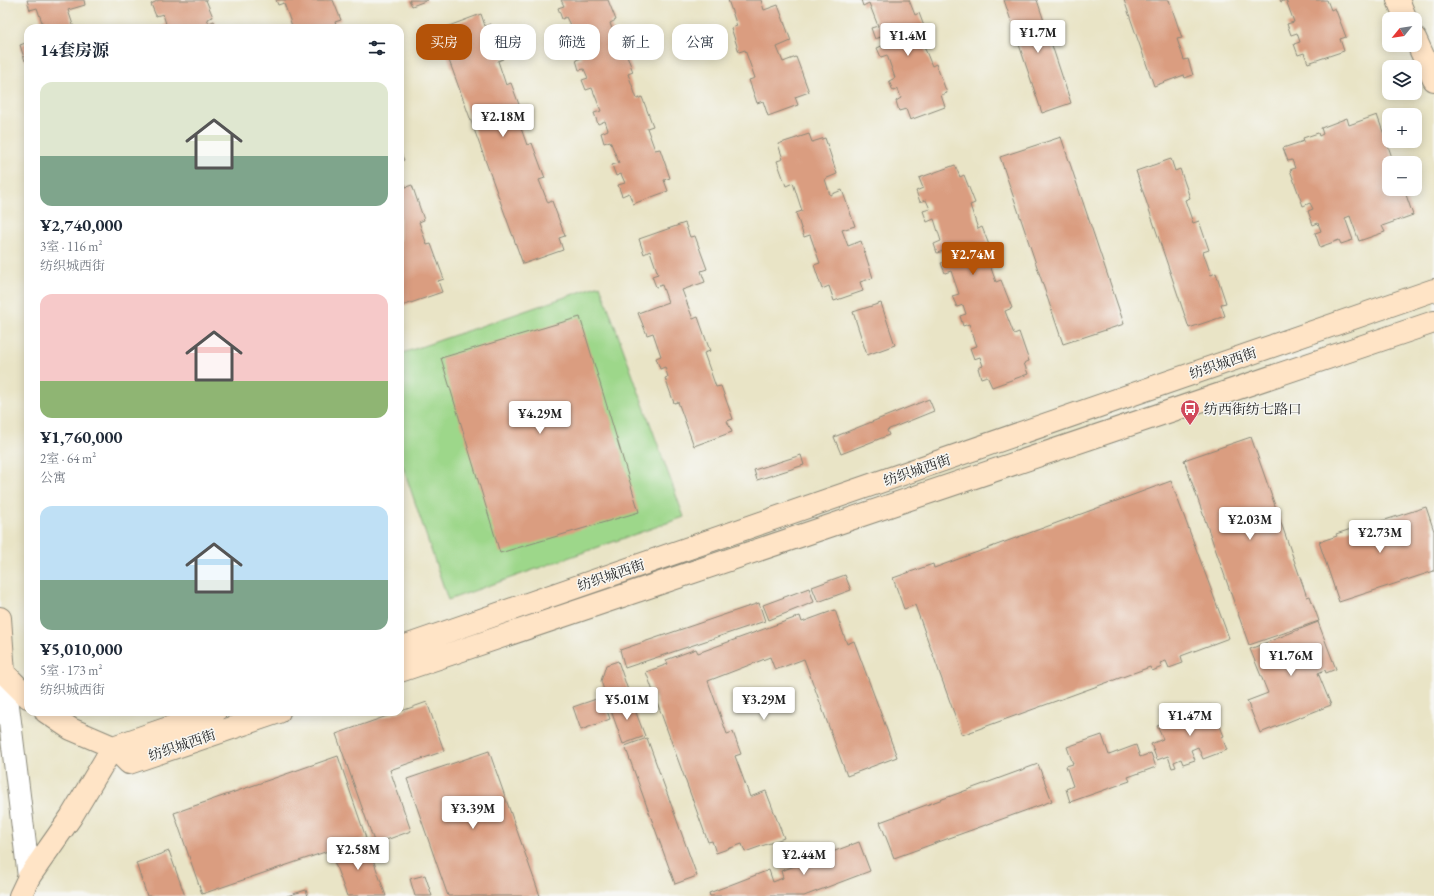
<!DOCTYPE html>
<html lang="zh">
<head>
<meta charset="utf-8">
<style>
  body { margin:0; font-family:"EB Garamond","Noto Serif SC",serif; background:#f2f2f3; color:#1f2937; height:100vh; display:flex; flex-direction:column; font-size:15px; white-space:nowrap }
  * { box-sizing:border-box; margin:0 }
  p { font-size:13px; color:#747a83 }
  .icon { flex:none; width:22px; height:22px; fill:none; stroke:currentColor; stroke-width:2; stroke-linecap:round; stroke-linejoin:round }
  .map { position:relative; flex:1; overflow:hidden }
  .details { position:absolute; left:24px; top:24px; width:380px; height:692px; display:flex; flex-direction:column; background:#fff; border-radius:12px; box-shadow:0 2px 10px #0003 }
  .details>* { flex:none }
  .top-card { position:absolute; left:416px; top:24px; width:380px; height:36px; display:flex; gap:8px }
  .needle { width:26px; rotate:240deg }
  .controls { position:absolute; left:1382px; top:12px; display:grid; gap:8px }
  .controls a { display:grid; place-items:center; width:40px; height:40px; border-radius:8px; background:#fff; box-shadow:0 2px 10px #0003; font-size:20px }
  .price { position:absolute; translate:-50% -34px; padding:0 9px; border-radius:4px; background:#fff; color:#222; font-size:13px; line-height:26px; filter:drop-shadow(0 1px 2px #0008) }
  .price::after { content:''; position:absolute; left:50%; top:24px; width:12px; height:9px; margin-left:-6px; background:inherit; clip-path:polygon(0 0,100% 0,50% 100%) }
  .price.selected { background:#b45309; color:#fff }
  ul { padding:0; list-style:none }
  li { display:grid; align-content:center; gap:8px; height:212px; padding:0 16px }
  li span { display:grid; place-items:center; height:124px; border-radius:12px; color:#555 }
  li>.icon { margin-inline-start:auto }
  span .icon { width:72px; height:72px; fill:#fffc; stroke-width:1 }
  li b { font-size:17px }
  h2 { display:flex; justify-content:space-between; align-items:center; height:48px; padding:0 16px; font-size:17px }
  .chip { padding:0 14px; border-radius:12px; background:#fff; box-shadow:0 2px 10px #0003; font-size:14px; line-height:36px }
  .chip.selected { background:#b45309; color:#fff }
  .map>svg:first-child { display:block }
  .green { fill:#9dd78a; stroke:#64815a }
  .building { fill:#da9d80 }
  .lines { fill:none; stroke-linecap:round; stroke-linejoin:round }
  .street-casing { stroke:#8a8878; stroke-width:24 }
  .secondary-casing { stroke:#8a8878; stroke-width:24 }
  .street { stroke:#fff; stroke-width:22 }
  .secondary { stroke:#ffe4c6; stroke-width:22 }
  .labels { text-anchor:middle; stroke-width:3; stroke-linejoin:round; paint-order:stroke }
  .street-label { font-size:14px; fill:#2b2b2b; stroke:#f6f6f2 }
  .poi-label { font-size:14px; fill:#2b2b2b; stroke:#f6f6f2; text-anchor:start }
</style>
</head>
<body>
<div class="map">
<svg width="1434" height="896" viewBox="0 0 1434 896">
  <rect width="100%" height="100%" fill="#f6f6f2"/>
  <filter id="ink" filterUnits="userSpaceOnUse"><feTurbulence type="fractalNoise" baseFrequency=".025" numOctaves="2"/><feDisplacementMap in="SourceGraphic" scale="8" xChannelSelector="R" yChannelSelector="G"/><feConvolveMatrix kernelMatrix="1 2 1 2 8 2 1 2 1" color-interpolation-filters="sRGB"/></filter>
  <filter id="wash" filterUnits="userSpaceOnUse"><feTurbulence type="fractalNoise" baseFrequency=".012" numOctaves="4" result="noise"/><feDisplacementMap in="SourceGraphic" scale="16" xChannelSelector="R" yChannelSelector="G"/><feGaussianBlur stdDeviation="0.9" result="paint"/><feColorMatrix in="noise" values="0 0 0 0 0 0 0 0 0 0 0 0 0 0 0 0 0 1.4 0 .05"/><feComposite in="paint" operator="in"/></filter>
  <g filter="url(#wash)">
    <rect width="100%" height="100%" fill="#e9e4c6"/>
    <!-- green -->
    <path class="green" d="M 600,285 L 684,517 L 448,600 L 400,458 L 400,354 Z"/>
    <g id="blocks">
      <!-- building -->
      <path class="building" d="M 27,0 L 84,0 L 85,5 L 68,10 L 74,28 L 44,28 L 37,8 L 30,10 Z
        M 159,0 L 206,0 L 213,17 L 207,19 L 209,23 L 214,21 L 217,28 L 160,28 L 166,24 L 163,14 L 156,16 L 151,4 Z
        M 276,0 L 333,0 L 341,20 L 335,22 L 337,28 L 288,28 L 292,26 L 284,3 L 278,5 Z
        M 409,0 L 428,0 L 412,6 Z
        M 561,0 L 608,0 L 616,20 L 610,23 L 618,46 L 623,44 L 633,72 L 628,74 L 637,99 L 642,97 L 653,126 L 647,128 L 655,150 L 660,149 L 670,178 L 664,180 L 668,191 L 633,204 L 629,193 L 622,196 L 618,185 L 625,183 L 621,174 L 616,176 L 612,165 L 619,163 L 610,141 L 604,143 L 601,133 L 608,130 L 605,121 L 598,124 L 594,113 L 601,111 L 592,88 L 586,90 L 582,80 L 588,78 L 584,69 L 579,70 L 576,60 L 582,58 L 574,36 L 569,38 L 565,27 L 570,25 L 566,17 L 562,19 L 558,8 L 564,6 Z
        M 728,0 L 761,0 L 764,10 L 778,5 L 791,41 L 777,47 L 783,62 L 796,57 L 809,92 L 795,97 L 798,105 L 768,116 L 763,101 L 757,103 L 749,80 L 755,78 L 745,50 L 739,52 L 731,28 L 737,26 Z
        M 861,0 L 909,0 L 915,15 L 919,13 L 930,42 L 923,44 L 932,66 L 936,64 L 947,93 L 941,95 L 945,107 L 910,120 L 906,109 L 899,111 L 896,101 L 901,98 L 898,89 L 893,91 L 889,81 L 895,78 L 887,55 L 881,57 L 877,48 L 884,45 L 881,37 L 875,39 L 871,28 L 878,26 L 869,3 L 863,6 Z
        M 1004,0 L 1037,0 L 1071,103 L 1042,113 Z
        M 1124,0 L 1169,0 L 1182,38 L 1177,39 L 1184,60 L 1188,59 L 1193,75 L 1185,78 L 1184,75 L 1154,86 Z
        M 1280,0 L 1327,0 L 1331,10 L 1335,8 L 1346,37 L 1340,39 L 1344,51 L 1308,63 L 1304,53 L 1298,55 L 1294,44 L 1300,42 L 1297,33 L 1291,35 L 1287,24 L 1294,22 L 1286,0 L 1281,2 Z
        M 481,14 L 485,26 L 491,24 L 503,59 L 498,61 L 506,85 L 511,83 L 524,118 L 518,120 L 527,145 L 532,143 L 545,178 L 539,180 L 548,203 L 552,201 L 565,236 L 559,238 L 563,250 L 523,264 L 438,30 Z
        M 28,42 L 28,60 L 25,61 L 20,45 Z
        M 1377,115 L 1394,163 L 1389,163 L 1389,189 L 1404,189 L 1413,215 L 1382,226 L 1385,232 L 1359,241 L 1350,216 L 1345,218 L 1353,240 L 1341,244 L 1339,240 L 1320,247 L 1315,233 L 1321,231 L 1318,223 L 1313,225 L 1308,211 L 1313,209 L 1310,203 L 1303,206 L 1290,170 L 1295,168 L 1292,160 L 1288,161 L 1283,148 L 1304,141 L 1303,138 L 1318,133 L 1319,136 L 1323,134 L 1321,128 L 1347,118 L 1349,125 Z
        M 809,134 L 812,142 L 825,138 L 837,174 L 825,179 L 830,195 L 842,190 L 855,226 L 842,230 L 848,246 L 861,241 L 873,278 L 860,282 L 863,291 L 834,301 L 829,286 L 822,289 L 814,265 L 820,263 L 810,235 L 804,237 L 796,213 L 802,211 L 793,183 L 786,186 L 777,161 L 783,159 L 778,144 Z
        M 1061,137 L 1124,324 L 1063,344 L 1000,157 Z
        M 400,151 L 404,160 L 400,162 Z
        M 1171,159 L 1175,171 L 1180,169 L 1190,198 L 1185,200 L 1193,223 L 1199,221 L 1209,250 L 1203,252 L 1211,275 L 1216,273 L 1226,303 L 1221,304 L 1225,316 L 1189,328 L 1136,171 Z
        M 955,165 L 960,177 L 964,175 L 975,203 L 970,205 L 978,229 L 982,227 L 993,255 L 987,257 L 996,282 L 1001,280 L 1012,308 L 1005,311 L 1014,334 L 1019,332 L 1029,361 L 1024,363 L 1028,374 L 992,387 L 987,376 L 981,378 L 978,368 L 983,366 L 980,357 L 974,359 L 970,348 L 977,346 L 969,324 L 963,326 L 960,316 L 966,314 L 963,305 L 957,307 L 952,296 L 959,294 L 951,271 L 945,273 L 941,263 L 947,261 L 943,251 L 937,253 L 934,244 L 941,241 L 934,219 L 927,222 L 923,211 L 930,209 L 926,200 L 920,202 L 916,191 L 923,188 L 919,178 Z
        M 400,170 L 406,187 L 412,185 L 424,220 L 419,222 L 427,245 L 431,244 L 444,279 L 438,281 L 442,292 L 402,306 L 400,301 Z
        M 685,223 L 690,237 L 695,236 L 707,269 L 701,271 L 705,282 L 682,290 L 693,319 L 698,317 L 710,351 L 704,353 L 716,387 L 721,386 L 733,419 L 727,421 L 732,432 L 694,446 L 678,402 L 674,403 L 665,378 L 668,377 L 665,367 L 660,369 L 656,358 L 661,356 L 653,333 L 647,335 L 638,313 L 668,302 L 662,285 L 656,287 L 652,276 L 658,274 L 650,251 L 644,254 L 639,239 Z
        M 881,303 L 895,345 L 867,355 L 853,312 Z
        M 580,317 L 639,512 L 500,553 L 441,358 Z
        M 929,399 L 934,411 L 887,430 L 889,435 L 841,454 L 834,437 Z
        M 1251,437 L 1307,597 L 1310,596 L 1319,621 L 1249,645 L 1184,460 Z
        M 801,455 L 804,465 L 757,480 L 754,470 Z
        M 1171,481 L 1229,638 L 1181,656 L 1183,663 L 1169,668 L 1166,661 L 1160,663 L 1162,667 L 1152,671 L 1150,667 L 962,735 L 915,605 L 904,609 L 893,578 L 933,564 L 934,568 Z
        M 1426,507 L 1434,531 L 1434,571 L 1339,602 L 1319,542 L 1337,536 L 1336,534 L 1360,526 L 1360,528 Z
        M 845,575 L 851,590 L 818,602 L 812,587 Z
        M 809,588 L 814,602 L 769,620 L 763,605 Z
        M 759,603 L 765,621 L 625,668 L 620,650 Z
        M 835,610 L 847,644 L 854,641 L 897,757 L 847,776 L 804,659 L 775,670 L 770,657 L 708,681 L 727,734 L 733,732 L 741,754 L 735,756 L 750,797 L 766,791 L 784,838 L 745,852 L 742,844 L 716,853 L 712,841 L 708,842 L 646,672 L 668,664 L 666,660 L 696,649 L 698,653 L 800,616 L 802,622 Z
        M 1318,622 L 1336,669 L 1326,673 L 1325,670 L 1318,673 L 1331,705 L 1260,733 L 1247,701 L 1268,693 L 1250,649 Z
        M 618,661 L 630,696 L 608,703 L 601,681 L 606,665 Z
        M 602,697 L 610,719 L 581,730 L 573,707 Z
        M 630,697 L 645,736 L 623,744 L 609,705 Z
        M 427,702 L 444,751 L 390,770 L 411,831 L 375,844 L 336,734 Z
        M 1211,705 L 1224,736 L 1222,737 L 1227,750 L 1203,759 L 1198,747 L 1191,750 L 1195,760 L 1183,764 L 1181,759 L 1174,762 L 1176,767 L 1172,768 L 1168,756 L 1157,760 L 1151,744 L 1163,739 L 1157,726 Z
        M 1102,735 L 1109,755 L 1136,745 L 1140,757 L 1151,753 L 1156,767 L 1128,777 L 1130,781 L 1070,802 L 1066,789 L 1073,786 L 1066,766 L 1073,764 L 1067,747 Z
        M 647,738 L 697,876 L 675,884 L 625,746 Z
        M 489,751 L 540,896 L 448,896 L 407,779 Z
        M 338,756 L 366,838 L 202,894 L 174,813 Z
        M 1038,764 L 1052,801 L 894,858 L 880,822 Z
        M 366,840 L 386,896 L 347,896 L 331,853 Z
        M 859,842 L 870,871 L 804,896 L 710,896 L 709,893 L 769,870 L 773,882 L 783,878 L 781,871 Z
        M 169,851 L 185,896 L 147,896 L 136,863 Z
        M 425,875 L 432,896 L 415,896 L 410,879 Z
        M 306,890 L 308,896 L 287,896 Z"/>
    </g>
  </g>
  <g filter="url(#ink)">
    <use href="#blocks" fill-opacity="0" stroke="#8a8878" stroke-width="1"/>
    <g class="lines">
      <defs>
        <path id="street" d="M 4,673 L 29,877"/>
        <path id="secondary" d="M 1398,0 L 1406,19
          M 1415,38 L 1434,80
          M 0,618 L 4,673
          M 400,648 L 1434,290
          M 0,669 L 28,697
          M 400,671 L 1434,322
          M 46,712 L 71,729 L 113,747 L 129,763 L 279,712
          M 20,896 L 29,877 L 71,817 L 113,747 L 215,712"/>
      </defs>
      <!-- street casing -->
      <use href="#street" class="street-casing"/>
      <!-- secondary casing -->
      <use href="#secondary" class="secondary-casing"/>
      <!-- street -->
      <use href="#street" class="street"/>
      <!-- secondary -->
      <use href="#secondary" class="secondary"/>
    </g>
  </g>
  <!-- icons -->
  <defs>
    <symbol id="bus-pin" viewBox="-11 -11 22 30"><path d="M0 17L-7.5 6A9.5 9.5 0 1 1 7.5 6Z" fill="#d1495b" stroke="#f6f6f2"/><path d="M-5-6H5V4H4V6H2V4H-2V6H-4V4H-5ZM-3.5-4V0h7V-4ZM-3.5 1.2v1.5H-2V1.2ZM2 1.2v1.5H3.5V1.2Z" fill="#fff"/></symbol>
  </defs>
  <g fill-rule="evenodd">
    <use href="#bus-pin" x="1179" y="398" width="22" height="30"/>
  </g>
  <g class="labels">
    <!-- street labels -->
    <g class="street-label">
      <text transform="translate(1223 363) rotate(-19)" y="5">纺织城西街</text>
      <text transform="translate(917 470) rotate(-19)" y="5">纺织城西街</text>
      <text transform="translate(611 575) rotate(-19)" y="5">纺织城西街</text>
      <text transform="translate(182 745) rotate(-19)" y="5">纺织城西街</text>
    </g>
    <!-- poi labels -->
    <g class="poi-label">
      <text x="1204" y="414">纺西街纺七路口</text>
    </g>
  </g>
</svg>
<div class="controls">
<a><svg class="needle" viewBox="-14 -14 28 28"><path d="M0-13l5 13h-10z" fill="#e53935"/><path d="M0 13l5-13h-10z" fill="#747a83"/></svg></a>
<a><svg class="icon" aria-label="layers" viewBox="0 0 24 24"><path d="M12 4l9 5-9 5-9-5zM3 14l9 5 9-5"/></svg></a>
<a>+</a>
<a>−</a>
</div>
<b class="price" style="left:1038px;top:54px">¥1.7M</b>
<b class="price" style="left:908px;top:57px">¥1.4M</b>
<b class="price" style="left:503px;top:138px">¥2.18M</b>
<b class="price selected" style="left:973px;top:276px">¥2.74M</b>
<b class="price" style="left:540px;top:435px">¥4.29M</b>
<b class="price" style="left:1250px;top:541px">¥2.03M</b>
<b class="price" style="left:1380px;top:554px">¥2.73M</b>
<b class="price" style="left:1291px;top:677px">¥1.76M</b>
<b class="price" style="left:627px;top:721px">¥5.01M</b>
<b class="price" style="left:764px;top:721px">¥3.29M</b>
<b class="price" style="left:1190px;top:737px">¥1.47M</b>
<b class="price" style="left:473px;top:830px">¥3.39M</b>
<b class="price" style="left:358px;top:871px">¥2.58M</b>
<b class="price" style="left:804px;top:876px">¥2.44M</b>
<div class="top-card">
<a class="chip selected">买房</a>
<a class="chip">租房</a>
<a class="chip">筛选</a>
<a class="chip">新上</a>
<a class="chip">公寓</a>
</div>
<section class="details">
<h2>14套房源<svg class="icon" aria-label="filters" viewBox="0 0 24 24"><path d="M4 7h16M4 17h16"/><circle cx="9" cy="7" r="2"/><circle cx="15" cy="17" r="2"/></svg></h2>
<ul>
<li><span style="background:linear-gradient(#dfe7d0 60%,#7fa58c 0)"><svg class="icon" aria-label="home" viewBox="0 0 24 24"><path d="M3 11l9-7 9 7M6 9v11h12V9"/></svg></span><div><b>¥2,740,000</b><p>3室 · 116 m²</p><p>纺织城西街</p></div></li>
<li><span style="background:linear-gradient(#f6c9c9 70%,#8fb573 0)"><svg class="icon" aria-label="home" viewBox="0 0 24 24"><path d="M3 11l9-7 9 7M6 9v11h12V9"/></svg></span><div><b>¥1,760,000</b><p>2室 · 64 m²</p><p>公寓</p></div></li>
<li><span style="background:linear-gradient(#bfe0f5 60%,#7fa58c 0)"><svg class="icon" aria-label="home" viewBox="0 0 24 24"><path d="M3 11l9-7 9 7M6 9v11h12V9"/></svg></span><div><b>¥5,010,000</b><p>5室 · 173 m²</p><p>纺织城西街</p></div></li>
</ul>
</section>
</div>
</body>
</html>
